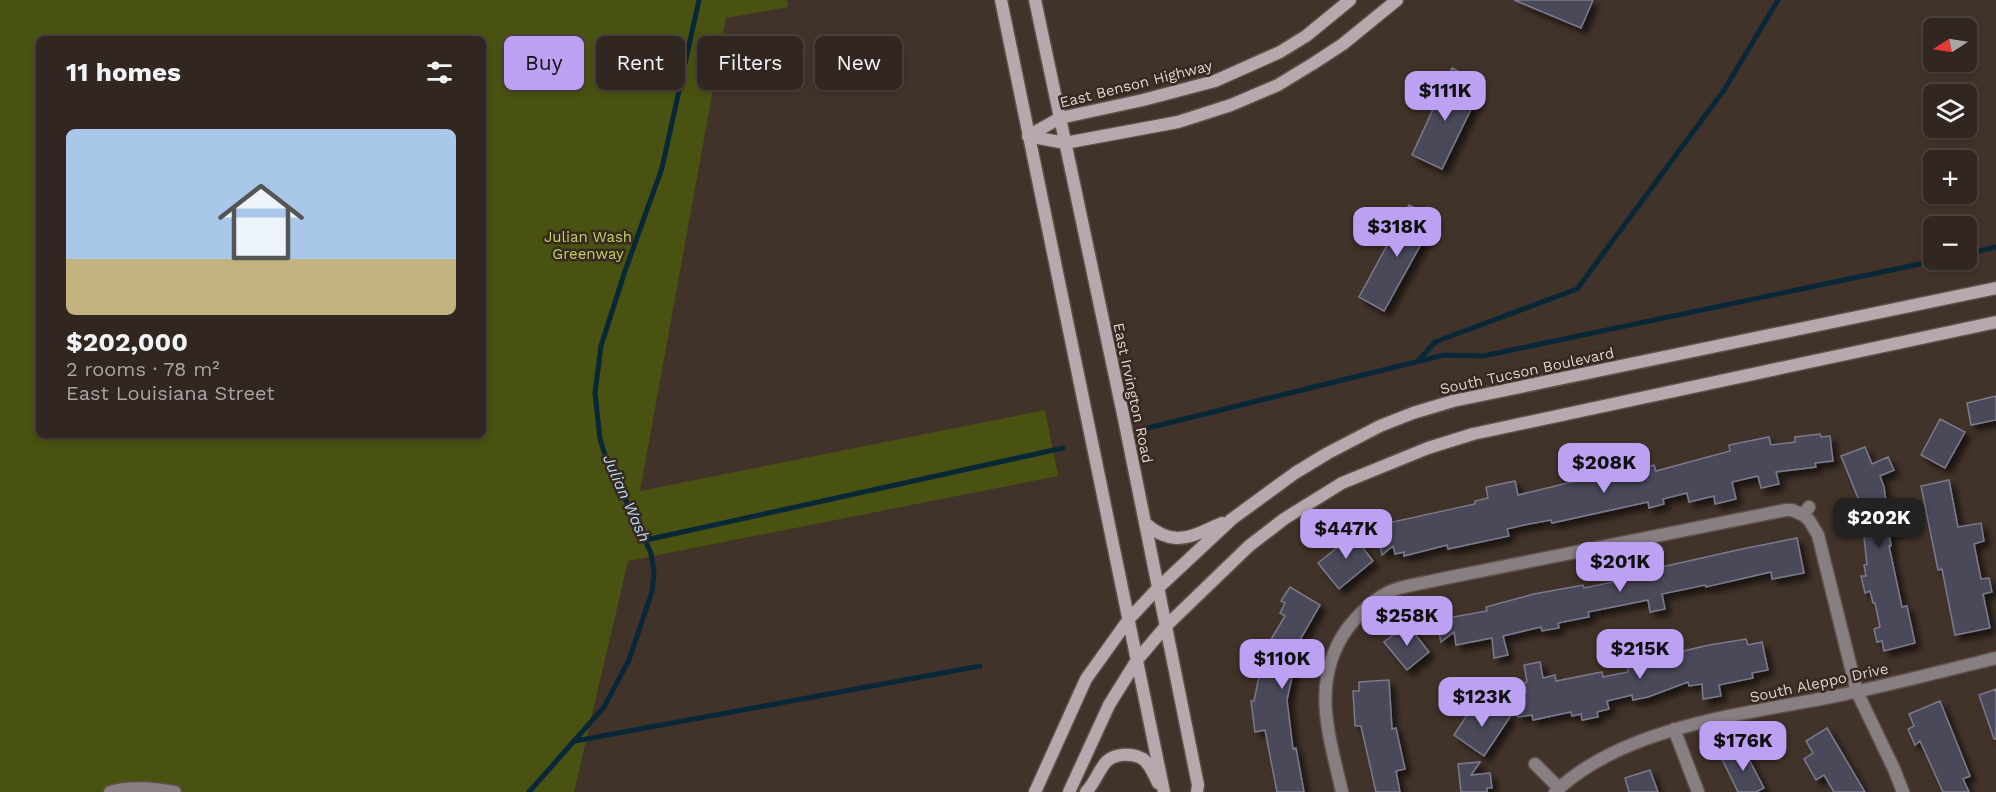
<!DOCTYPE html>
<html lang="en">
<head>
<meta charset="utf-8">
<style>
  body { margin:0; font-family:"Work Sans",sans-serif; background:#3a2e29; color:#f1f3f6; height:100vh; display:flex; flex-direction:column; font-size:22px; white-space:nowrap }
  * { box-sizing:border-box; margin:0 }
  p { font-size:20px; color:#a8a5a5 }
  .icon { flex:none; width:33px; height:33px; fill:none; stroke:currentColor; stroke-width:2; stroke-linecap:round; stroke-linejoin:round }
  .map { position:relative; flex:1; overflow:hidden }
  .panel { position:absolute; left:36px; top:36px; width:450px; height:402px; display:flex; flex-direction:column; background:#322620; border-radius:9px; box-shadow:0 3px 9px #0003,0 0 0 2px #4d433e }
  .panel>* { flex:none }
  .banner { position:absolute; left:504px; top:36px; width:570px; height:54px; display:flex; gap:12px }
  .needle { width:39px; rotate:258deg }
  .buttons { position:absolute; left:1923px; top:18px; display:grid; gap:12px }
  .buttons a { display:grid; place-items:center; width:54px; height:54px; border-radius:9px; background:#322620; box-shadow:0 3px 9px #0003,0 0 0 2px #4d433e; font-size:30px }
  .price { position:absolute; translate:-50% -51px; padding:0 14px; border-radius:12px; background:#bca0f2; color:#111; font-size:20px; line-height:39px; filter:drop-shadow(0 2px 3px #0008) }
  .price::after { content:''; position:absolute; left:50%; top:36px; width:18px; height:14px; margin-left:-9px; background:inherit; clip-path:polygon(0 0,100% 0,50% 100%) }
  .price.current { background:#222; color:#fff }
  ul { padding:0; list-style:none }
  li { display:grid; align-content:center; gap:12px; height:318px; padding:0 30px }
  li span { display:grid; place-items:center; height:186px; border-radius:9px; color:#555 }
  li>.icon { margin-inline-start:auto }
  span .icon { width:108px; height:108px; fill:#fffc; stroke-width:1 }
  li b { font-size:26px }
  h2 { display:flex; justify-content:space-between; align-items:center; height:72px; padding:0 30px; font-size:26px }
  .pill { padding:0 21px; border-radius:9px; background:#322620; box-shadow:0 3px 9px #0003,0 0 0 2px #4d433e; font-size:21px; line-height:54px }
  .pill.current { background:#bca0f2; color:#111 }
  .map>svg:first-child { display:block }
  .green { fill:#495211; fill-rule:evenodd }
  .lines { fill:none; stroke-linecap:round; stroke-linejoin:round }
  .stream { stroke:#082737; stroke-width:5 }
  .building { fill:#4a4a5a; stroke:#7a7a8b; stroke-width:1.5; filter:url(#shadow) }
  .minor-casing { stroke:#5e5048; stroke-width:15 }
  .secondary-casing { stroke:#5e5048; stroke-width:15 }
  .minor { stroke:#887f82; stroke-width:12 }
  .secondary { stroke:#b6a8ac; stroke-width:12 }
  .labels { text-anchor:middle; stroke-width:5; stroke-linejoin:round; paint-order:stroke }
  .street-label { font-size:15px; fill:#ddd3ce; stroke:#372921 }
  .park-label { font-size:15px; fill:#c2d45d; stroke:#372921 }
  .water-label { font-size:16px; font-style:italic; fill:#b2ddf8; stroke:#372921 }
</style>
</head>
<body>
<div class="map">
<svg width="1996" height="792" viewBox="0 0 1996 792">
  <defs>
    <filter id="shadow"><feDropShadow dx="5.5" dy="5.5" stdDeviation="3" flood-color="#0009"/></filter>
  </defs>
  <rect width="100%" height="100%" fill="#42332a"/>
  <!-- green -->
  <path class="green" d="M 0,0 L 787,0 L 788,7 L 726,18 L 640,491 L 1045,410 L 1058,476 L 628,561 L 574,792 L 0,792 ZM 39,39 L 483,39 L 483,435 L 39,435 Z"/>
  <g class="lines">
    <!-- stream -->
    <path class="stream" d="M 1966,254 L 1996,247
      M 1418,361 L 1435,342 L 1577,289 L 1724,90 L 1778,0
      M 1144,429 L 1444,355 L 1483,356 L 1939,260
      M 646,540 L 1063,448
      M 575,741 L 980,666
      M 529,792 L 604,707 L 629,660 L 652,592 L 654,573 L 651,553 L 607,461 L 600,439 L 595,393 L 601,346 L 625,271 L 662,168 L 699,0"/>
  </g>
  <!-- building -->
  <path class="building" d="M 1514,0 L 1593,0 L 1581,28 Z
    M 1452,68 L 1465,75 L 1459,87 L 1478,95 L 1442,169 L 1412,155 Z
    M 1409,205 L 1435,219 L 1384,311 L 1359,297 Z
    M 1996,396 L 1996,420 L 1971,425 L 1967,403 Z
    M 1940,419 L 1965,432 L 1945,468 L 1921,455 Z
    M 1820,434 L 1821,437 L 1830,436 L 1833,461 L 1815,463 L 1816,467 L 1776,472 L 1779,484 L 1761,488 L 1758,476 L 1732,482 L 1736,499 L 1715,504 L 1714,496 L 1689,502 L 1687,493 L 1663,499 L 1664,504 L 1649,508 L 1648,502 L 1552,523 L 1551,520 L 1524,525 L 1507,529 L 1509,536 L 1448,549 L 1447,545 L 1404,556 L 1404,552 L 1395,554 L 1393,546 L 1382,555 L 1376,531 L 1389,528 L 1388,523 L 1475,504 L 1475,501 L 1488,498 L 1486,487 L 1515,481 L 1518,495 L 1580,480 L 1579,474 L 1617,466 L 1619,472 L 1654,465 L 1656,471 L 1730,451 L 1729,445 L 1769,437 L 1771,445 L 1795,442 L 1795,437 Z
    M 1865,447 L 1872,464 L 1888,457 L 1894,470 L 1880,476 L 1884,487 L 1888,516 L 1896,514 L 1898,530 L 1889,532 L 1891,546 L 1889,546 L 1902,607 L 1907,606 L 1915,643 L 1884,651 L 1882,641 L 1877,642 L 1874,629 L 1880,627 L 1875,603 L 1873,603 L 1870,591 L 1865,593 L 1861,576 L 1866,576 L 1864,565 L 1867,564 L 1860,503 L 1841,456 Z
    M 1949,480 L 1958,527 L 1981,523 L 1984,541 L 1974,544 L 1981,579 L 1989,578 L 1992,592 L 1983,594 L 1990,628 L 1955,635 L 1942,569 L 1938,570 L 1921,486 Z
    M 1349,530 L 1373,561 L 1339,589 L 1318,563 L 1339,546 L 1336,541 Z
    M 1797,538 L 1804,573 L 1772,579 L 1771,572 L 1706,587 L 1705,585 L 1662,594 L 1665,609 L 1650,612 L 1648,600 L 1588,612 L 1589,617 L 1558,623 L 1559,628 L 1542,631 L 1541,627 L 1503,636 L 1508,655 L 1494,658 L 1492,638 L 1456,645 L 1454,632 L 1441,642 L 1436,620 L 1487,611 L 1486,607 L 1534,594 L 1583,585 L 1584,588 L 1643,576 L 1639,556 L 1654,553 L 1657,568 L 1742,549 Z
    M 1290,587 L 1320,605 L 1300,640 L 1287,700 L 1293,749 L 1296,748 L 1304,792 L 1277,792 L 1265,730 L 1255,732 L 1251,701 L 1254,701 L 1266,643 L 1269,643 L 1285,616 L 1280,613 L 1285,603 L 1281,601 Z
    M 1407,624 L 1429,652 L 1407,670 L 1384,642 Z
    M 1746,639 L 1748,645 L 1762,642 L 1768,670 L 1752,673 L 1753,678 L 1719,685 L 1721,696 L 1703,699 L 1702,684 L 1689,686 L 1688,682 L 1648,697 L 1633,700 L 1632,695 L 1607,701 L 1609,709 L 1597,712 L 1598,717 L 1582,720 L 1581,714 L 1572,716 L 1571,712 L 1533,720 L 1532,715 L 1518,717 L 1514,695 L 1526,692 L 1524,684 L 1527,681 L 1524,665 L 1540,662 L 1543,678 L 1555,675 L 1556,681 L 1602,672 L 1603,677 L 1628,672 L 1627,664 L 1709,645 Z
    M 1389,680 L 1392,729 L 1396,728 L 1405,769 L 1396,771 L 1400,792 L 1376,792 L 1361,726 L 1355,726 L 1353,691 L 1359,691 L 1359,682 Z
    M 1996,689 L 1996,739 L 1994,739 L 1979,695 Z
    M 1487,701 L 1510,717 L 1484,756 L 1454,735 L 1471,709 L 1478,713 Z
    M 1940,701 L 1970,776 L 1963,779 L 1969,792 L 1943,792 L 1920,741 L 1915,745 L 1908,729 L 1914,726 L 1909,714 Z
    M 1827,728 L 1865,792 L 1834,792 L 1824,775 L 1816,780 L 1804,759 L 1813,753 L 1806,741 Z
    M 1743,748 L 1764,788 L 1756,792 L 1738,792 L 1722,759 Z
    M 1480,762 L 1471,775 L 1490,773 L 1492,788 L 1487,788 L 1487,792 L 1461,792 L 1458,764 Z
    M 1650,770 L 1658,792 L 1629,792 L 1625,778 Z"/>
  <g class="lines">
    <defs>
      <path id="minor" d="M 1803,515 L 1809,520 L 1818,535 L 1857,692 L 1894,769 L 1903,792
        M 1674,729 L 1698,792
        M 1535,764 L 1559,788
        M 110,792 C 130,786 154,788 175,792
        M 1342,792 C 1329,734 1310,682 1347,629 C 1358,615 1371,601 1387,593 C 1401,585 1421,584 1436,580 L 1786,510 L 1792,510 L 1803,515 L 1809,507
        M 1555,792 C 1624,726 1745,714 1836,696 C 1890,685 1943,671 1996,658"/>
      <path id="secondary" d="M 1001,0 L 1164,792
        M 1035,0 L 1124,419 L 1198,785 L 1197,792
        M 1028,136 L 1065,143 L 1178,122 L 1231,105 L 1278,85 L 1314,63 L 1343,44 L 1397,0
        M 1028,136 L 1060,118 L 1143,100 L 1215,81 L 1280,52 L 1306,36 L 1350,0
        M 1145,523 C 1173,548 1191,537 1222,523
        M 1035,792 L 1086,679 L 1129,619 L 1158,588 L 1232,519 L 1295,473 L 1328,453 L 1380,426 L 1413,413 L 1453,401 L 1996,288
        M 1069,792 L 1109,705 L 1137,660 L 1166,626 L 1249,546 L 1284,519 L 1342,483 L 1428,448 L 1473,434 L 1996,322
        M 1086,792 C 1095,783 1099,769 1107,761 C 1116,753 1133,753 1143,759 C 1150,764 1154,775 1158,783"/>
    </defs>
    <!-- minor casing -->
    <use href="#minor" class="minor-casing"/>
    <!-- secondary casing -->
    <use href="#secondary" class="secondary-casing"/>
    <!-- minor -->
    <use href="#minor" class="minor"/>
    <!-- secondary -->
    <use href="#secondary" class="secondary"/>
  </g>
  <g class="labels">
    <!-- street labels -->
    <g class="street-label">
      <text transform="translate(1136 84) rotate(-14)" y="5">East Benson Highway</text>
      <text transform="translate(1527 371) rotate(-12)" y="5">South Tucson Boulevard</text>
      <text transform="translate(1133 393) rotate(78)" y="5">East Irvington Road</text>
      <text transform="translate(1819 683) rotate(-12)" y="5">South Aleppo Drive</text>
    </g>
    <!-- park labels -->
    <g class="park-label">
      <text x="588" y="242">Julian Wash<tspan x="588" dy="17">Greenway</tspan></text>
    </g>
    <!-- water labels -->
    <g class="water-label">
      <text transform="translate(627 498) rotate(66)" y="6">Julian Wash</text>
    </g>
  </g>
</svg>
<div class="buttons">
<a><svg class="needle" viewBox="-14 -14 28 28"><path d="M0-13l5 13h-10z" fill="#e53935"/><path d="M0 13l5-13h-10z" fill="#a8a5a5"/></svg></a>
<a><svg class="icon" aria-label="layers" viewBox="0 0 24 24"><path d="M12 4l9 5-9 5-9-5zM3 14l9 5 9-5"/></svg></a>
<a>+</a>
<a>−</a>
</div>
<b class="price" style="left:1445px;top:122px">$111K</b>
<b class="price" style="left:1397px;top:258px">$318K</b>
<b class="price" style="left:1604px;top:494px">$208K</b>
<b class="price current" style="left:1879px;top:549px">$202K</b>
<b class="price" style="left:1346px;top:560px">$447K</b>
<b class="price" style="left:1620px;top:593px">$201K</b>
<b class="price" style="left:1407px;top:647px">$258K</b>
<b class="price" style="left:1640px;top:680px">$215K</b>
<b class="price" style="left:1282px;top:690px">$110K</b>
<b class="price" style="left:1482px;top:728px">$123K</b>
<b class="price" style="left:1743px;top:772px">$176K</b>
<div class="banner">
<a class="pill current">Buy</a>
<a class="pill">Rent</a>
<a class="pill">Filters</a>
<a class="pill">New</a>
</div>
<section class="panel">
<h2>11 homes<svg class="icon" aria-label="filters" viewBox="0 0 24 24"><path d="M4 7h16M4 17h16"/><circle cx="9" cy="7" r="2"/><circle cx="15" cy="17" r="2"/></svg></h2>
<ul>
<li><span style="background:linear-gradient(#a9c7e8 70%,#c2b280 0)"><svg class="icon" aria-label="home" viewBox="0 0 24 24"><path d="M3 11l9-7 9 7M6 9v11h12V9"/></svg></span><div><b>$202,000</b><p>2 rooms · 78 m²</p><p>East Louisiana Street</p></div></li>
</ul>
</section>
</div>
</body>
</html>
